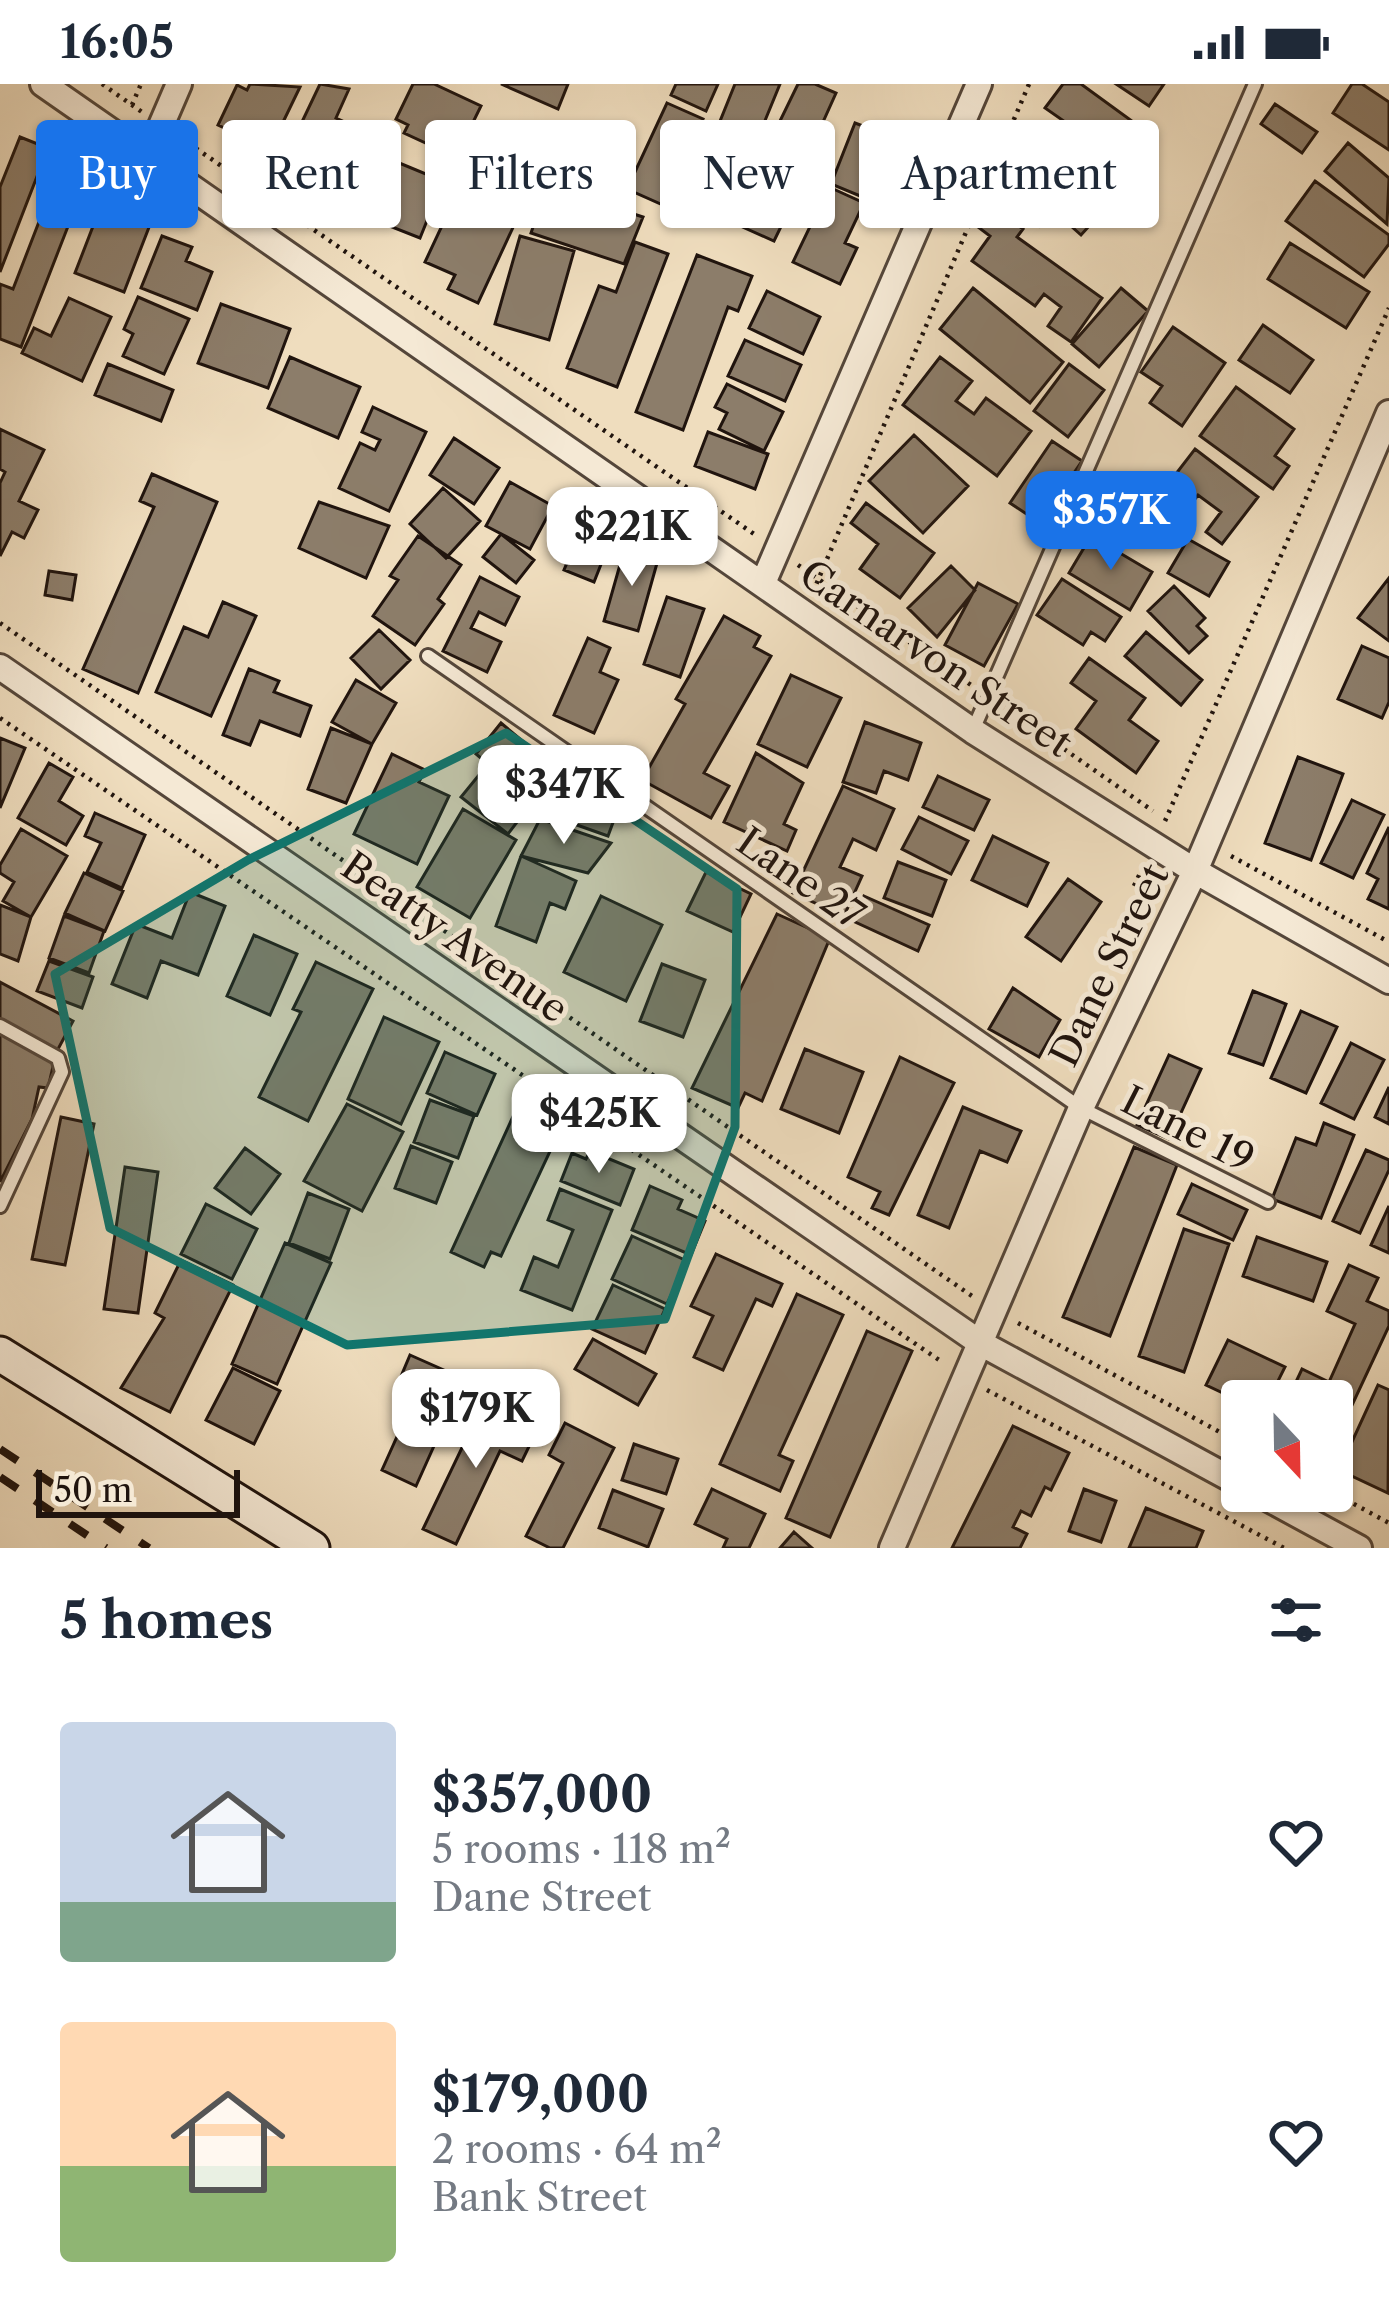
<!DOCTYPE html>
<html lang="en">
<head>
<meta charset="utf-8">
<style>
  body { margin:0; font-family:"Libre Caslon Text",serif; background:#f2f2f3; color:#1f2937; height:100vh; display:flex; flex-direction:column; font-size:45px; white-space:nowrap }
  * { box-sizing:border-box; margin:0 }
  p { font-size:39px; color:#747a83 }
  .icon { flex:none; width:66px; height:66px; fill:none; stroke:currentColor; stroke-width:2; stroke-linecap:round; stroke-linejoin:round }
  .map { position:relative; height:1464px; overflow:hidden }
  .drawer { display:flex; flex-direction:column; background:#fff; flex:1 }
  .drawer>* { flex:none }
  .banner { position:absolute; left:36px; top:36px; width:1317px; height:108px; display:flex; gap:24px }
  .needle { width:78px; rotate:158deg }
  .tools { position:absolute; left:1221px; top:1296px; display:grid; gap:24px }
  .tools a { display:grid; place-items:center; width:132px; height:132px; border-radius:12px; background:#fff; box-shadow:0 3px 9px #0004; font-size:60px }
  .scale { position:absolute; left:36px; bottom:30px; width:204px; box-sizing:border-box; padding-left:12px; border:6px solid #20140e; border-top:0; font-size:33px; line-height:42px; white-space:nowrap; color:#20140e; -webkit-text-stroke:9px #f5e9d5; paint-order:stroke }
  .price { position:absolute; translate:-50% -102px; padding:0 27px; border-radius:24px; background:#fff; color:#222; font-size:39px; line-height:78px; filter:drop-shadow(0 3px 6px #0008) }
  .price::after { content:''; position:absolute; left:50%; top:72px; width:36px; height:27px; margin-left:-18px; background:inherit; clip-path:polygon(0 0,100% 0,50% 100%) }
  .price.current { background:#1a73e8; color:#fff }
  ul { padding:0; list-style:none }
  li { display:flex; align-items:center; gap:36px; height:300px; padding:0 60px }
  li span { display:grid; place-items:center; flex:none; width:336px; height:240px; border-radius:12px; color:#555 }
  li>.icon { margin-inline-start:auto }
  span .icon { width:144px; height:144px; fill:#fffc; stroke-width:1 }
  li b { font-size:51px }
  h2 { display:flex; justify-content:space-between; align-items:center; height:144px; padding:0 60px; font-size:51px }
  .pill { padding:0 42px; border-radius:12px; background:#fff; box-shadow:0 3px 9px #0004; font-size:42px; line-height:108px }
  .pill.current { background:#1a73e8; color:#fff }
  .status { display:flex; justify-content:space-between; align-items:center; height:84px; padding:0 60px; background:#fff; direction:ltr }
  .status svg { height:33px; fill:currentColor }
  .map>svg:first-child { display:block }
  .building { fill:#8c7d6a; stroke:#20140e; stroke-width:3 }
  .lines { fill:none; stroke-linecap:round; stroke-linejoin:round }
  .lane-casing { stroke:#54463a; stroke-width:18 }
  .street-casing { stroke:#54463a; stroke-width:30 }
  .secondary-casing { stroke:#20140e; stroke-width:39 }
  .path { stroke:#20140e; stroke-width:4.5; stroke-dasharray:3 6; stroke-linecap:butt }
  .lane { stroke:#f5e9d5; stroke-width:12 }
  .street { stroke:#f5e9d5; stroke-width:24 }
  .secondary { stroke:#f5e9d5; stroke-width:33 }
  .rail { stroke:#20140e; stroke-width:8; stroke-dasharray:21 21; stroke-linecap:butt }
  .marked { fill:#0f766e; fill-opacity:0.2; stroke:#0f766e; stroke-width:9; stroke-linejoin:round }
  .labels { text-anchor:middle; stroke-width:10; stroke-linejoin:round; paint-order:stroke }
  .street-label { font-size:39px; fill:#20140e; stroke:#f5e9d5 }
</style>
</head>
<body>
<div class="status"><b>16:05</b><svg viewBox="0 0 49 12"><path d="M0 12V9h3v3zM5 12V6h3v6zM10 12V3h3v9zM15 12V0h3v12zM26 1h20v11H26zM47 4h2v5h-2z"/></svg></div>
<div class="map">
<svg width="1389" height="1464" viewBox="0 0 1389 1464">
  <rect width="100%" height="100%" fill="#efddbe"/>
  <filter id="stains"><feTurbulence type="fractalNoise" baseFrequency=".00167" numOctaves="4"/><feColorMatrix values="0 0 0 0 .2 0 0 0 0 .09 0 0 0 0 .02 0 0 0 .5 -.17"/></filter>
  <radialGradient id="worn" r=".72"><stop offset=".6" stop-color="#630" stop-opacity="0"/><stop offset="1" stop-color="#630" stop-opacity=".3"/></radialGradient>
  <!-- building -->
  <path class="building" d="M 250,0 L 300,3 L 270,65 L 218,41 L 237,1 L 247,6 Z
    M 320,0 L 349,5 L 336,34 L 373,51 L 344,114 L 280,84 Z
    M 413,0 L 434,0 L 481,22 L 456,73 L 404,49 L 408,41 L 396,35 Z
    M 501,0 L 568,0 L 558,25 Z
    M 676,0 L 718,0 L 706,27 L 671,11 Z
    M 735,0 L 780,0 L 748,78 L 710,62 Z
    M 798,0 L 815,0 L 836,9 L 814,58 L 778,41 Z
    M 1063,0 L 1081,0 L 1136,40 L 1100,88 L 1069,66 L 1081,49 L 1045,24 Z
    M 1116,0 L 1164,0 L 1149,22 Z
    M 1352,0 L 1362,0 L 1389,18 L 1389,66 L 1333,29 Z
    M 667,19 L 703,35 L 663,121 L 627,105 Z
    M 1275,20 L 1317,48 L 1302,69 L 1261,40 Z
    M 855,39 L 890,52 L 865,114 L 831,100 Z
    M 20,53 L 48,64 L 0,188 L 0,103 Z
    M 1348,59 L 1389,94 L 1387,140 L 1325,87 Z
    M 1056,73 L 1109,120 L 1081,151 L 1053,126 L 1039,142 L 1014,119 Z
    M 392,76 L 443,97 L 420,154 L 369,134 Z
    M 61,81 L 88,91 L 21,263 L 0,255 L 0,200 L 13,205 Z
    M 1315,97 L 1389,151 L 1389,160 L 1364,193 L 1286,137 Z
    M 547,102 L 643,133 L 624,180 L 531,149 Z
    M 829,103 L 864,119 L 845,159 L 857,164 L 840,200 L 793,178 Z
    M 481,105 L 522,124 L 478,219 L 448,205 L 455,191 L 425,178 L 454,116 L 472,125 Z
    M 751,106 L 790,124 L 774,157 L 736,140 Z
    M 102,119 L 151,138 L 124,208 L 75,189 Z
    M 993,123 L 1023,145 L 1017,153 L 1102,214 L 1071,258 L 1048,242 L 1061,223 L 1044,210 L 1035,222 L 972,177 L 990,152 L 978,143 Z
    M 162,152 L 192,163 L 186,177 L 212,188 L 197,226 L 141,204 Z
    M 520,152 L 574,167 L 549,256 L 495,240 Z
    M 635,158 L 668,170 L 617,303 L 567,284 L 599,202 L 616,208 Z
    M 1290,159 L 1369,208 L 1346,244 L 1268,195 Z
    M 697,171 L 752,192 L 738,227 L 728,223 L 683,346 L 636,328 Z
    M 973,204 L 1063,278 L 1030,319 L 940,245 Z
    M 1121,204 L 1148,227 L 1099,283 L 1072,260 Z
    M 767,207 L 820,233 L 803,270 L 749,244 Z
    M 138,213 L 189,235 L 164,290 L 123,272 L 133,250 L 124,245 Z
    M 69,214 L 111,233 L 82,297 L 22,269 L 34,244 L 51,252 Z
    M 221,220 L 290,245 L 268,304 L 198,279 Z
    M 1263,241 L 1313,276 L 1290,309 L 1239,276 Z
    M 1173,243 L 1225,279 L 1182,342 L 1150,319 L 1162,302 L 1141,288 Z
    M 745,256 L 801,281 L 785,317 L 728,292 Z
    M 290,273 L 360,303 L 338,354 L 268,324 Z
    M 940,273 L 972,297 L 956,317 L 974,330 L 986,314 L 1031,347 L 997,392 L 903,321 Z
    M 108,280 L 173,306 L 161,337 L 95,311 Z
    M 1069,280 L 1104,306 L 1068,353 L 1034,327 Z
    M 727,300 L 783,328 L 764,367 L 719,345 L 727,329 L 715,323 Z
    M 1236,303 L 1294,345 L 1275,372 L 1289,382 L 1273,405 L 1200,352 Z
    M 373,323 L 426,348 L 389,427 L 339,404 L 360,359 L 375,366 L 380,356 L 362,348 Z
    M 0,345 L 44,366 L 19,417 L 38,426 L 24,454 L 12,448 L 0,472 L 0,399 L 5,388 L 0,385 Z
    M 708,348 L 768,370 L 755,405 L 695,382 Z
    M 914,351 L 968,402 L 923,449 L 869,397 Z
    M 454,354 L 499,384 L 474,420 L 430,391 Z
    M 1052,357 L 1082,377 L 1040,439 L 1010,419 Z
    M 1195,365 L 1258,413 L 1222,460 L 1206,448 L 1221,428 L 1198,411 L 1179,436 L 1155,417 Z
    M 152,390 L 217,418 L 138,609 L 83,585 L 154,423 L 140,417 Z
    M 510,398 L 553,422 L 530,465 L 486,442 Z
    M 443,404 L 480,437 L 446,474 L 410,440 Z
    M 319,418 L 389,442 L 366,494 L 299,464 Z
    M 866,419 L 934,469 L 900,514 L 860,485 L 878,460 L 851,439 Z
    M 580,448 L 609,460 L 594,498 L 564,486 Z
    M 501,450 L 534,476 L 516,499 L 483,473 Z
    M 418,452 L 461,481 L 438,515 L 444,520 L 415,561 L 373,532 L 398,496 L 390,492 Z
    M 1091,452 L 1152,488 L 1130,526 L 1069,489 Z
    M 1188,455 L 1229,478 L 1209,512 L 1168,489 Z
    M 625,463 L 659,472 L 638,547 L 604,537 Z
    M 951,482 L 975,506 L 937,553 L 908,524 Z
    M 49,487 L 76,491 L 72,516 L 45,511 Z
    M 480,493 L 519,513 L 505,541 L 479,528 L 471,544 L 501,558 L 487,588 L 443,567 Z
    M 1389,494 L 1389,557 L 1358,534 Z
    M 1062,495 L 1121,533 L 1105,557 L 1091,548 L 1083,561 L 1037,531 Z
    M 978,499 L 1018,520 L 984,582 L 945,561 Z
    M 1174,502 L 1205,534 L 1197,542 L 1207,552 L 1189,569 L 1148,527 Z
    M 667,513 L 704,525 L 680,593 L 644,580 Z
    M 223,518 L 256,532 L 211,632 L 156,608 L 184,543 L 208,553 Z
    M 724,532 L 760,552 L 754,563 L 771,572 L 704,689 L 729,702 L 711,734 L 642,696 L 685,620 L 676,615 Z
    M 379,546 L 410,576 L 381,605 L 351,574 Z
    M 1146,548 L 1202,596 L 1181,621 L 1125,572 Z
    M 588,554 L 610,564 L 600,588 L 618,596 L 594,649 L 554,631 Z
    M 1362,562 L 1389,574 L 1389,618 L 1382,634 L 1338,615 Z
    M 1089,574 L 1145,614 L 1129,636 L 1158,657 L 1136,689 L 1076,645 L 1096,617 L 1071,599 Z
    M 249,585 L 279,597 L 274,608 L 311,622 L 300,652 L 260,637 L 250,661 L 223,651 Z
    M 791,591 L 841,614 L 807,683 L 758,660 Z
    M 356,596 L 396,619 L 372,660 L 332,638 Z
    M 865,638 L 921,659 L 908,696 L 884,687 L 876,709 L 843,698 Z
    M 501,639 L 549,679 L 525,708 L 534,716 L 508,750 L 461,713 L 488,680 L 476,670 Z
    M 331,644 L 372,660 L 346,719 L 308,705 Z
    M 0,654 L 25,664 L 0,724 Z
    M 756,669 L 803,699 L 784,740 L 796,746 L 787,767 L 724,738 Z
    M 392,670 L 425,686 L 419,698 L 449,712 L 417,780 L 354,750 Z
    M 1298,673 L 1343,690 L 1311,776 L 1265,759 Z
    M 49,679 L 73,693 L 59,717 L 83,732 L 66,761 L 18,734 Z
    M 938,692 L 989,716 L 974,746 L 923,723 Z
    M 553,702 L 618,725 L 608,752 L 543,729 Z
    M 843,702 L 894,725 L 876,766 L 853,755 L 840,783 L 862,792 L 844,832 L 793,809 Z
    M 1352,716 L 1384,731 L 1353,794 L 1321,779 Z
    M 463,725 L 516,756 L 470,834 L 417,803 Z
    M 95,729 L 145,751 L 122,804 L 87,788 L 101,759 L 85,752 Z
    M 919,733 L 968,757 L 951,790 L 902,765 Z
    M 540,735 L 611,759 L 588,789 L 521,772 Z
    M 1389,743 L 1389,825 L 1368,815 L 1378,795 L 1367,789 Z
    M 21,745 L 67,772 L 31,833 L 3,817 L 14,798 L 0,789 L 0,781 Z
    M 993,752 L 1048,779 L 1027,822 L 972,796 Z
    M 521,772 L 576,797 L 565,825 L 550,819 L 536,858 L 496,842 Z
    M 898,778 L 946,796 L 932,832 L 884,814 Z
    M 706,788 L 751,810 L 733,848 L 687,827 Z
    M 84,789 L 123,807 L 105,847 L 65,829 Z
    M 1068,795 L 1101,818 L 1061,877 L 1026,853 Z
    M 190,808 L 225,822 L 198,891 L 161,877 L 147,914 L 112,900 L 136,840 L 172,854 Z
    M 601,812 L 662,841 L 626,917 L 564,888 Z
    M 864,812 L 929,841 L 918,867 L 853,837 Z
    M 0,821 L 31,833 L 18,877 L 0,870 Z
    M 777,830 L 830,854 L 762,1017 L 745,1009 L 738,1024 L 692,1004 Z
    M 64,832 L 104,847 L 89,889 L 49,874 Z
    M 254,851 L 297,870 L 270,931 L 227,912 Z
    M 49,877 L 93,893 L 82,924 L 37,907 Z
    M 316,878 L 373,905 L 308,1037 L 259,1013 L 301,928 L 293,925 Z
    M 662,880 L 705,896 L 683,953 L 640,937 Z
    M 0,898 L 73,937 L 57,967 L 0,936 Z
    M 1013,904 L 1060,936 L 1039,973 L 989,945 Z
    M 1253,907 L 1286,920 L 1263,981 L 1229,969 Z
    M 1301,927 L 1337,943 L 1306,1009 L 1271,994 Z
    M 384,933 L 439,958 L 401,1040 L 348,1015 Z
    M 0,950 L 54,978 L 48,1004 L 39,1003 L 32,1035 L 0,1098 Z
    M 1351,959 L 1384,976 L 1354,1035 L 1321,1019 Z
    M 805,965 L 863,988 L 839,1049 L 781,1025 Z
    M 445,968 L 495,990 L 477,1031 L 427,1009 Z
    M 1169,971 L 1201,985 L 1169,1055 L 1137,1041 Z
    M 900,973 L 954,999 L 889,1131 L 872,1124 L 880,1108 L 848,1093 Z
    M 1389,1003 L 1389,1040 L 1375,1033 Z
    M 430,1016 L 474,1032 L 458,1074 L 414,1058 Z
    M 347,1020 L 403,1048 L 362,1127 L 304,1097 Z
    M 963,1023 L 1021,1047 L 1007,1078 L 980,1067 L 949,1144 L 918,1131 Z
    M 516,1026 L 560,1046 L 501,1172 L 491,1168 L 484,1183 L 451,1168 Z
    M 61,1033 L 94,1040 L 65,1181 L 32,1175 Z
    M 1324,1039 L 1354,1051 L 1321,1134 L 1272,1115 L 1296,1054 L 1316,1061 Z
    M 411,1062 L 452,1078 L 436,1119 L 395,1104 Z
    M 1134,1063 L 1177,1081 L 1110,1252 L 1063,1233 Z
    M 245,1064 L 280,1090 L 251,1130 L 215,1104 Z
    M 1366,1066 L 1389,1076 L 1389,1086 L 1360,1149 L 1333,1137 Z
    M 590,1067 L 634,1085 L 620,1121 L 561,1097 L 572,1069 L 586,1075 Z
    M 125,1083 L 158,1088 L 138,1229 L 104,1225 Z
    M 1192,1100 L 1247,1126 L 1233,1156 L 1178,1130 Z
    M 650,1102 L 682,1116 L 678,1125 L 705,1137 L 691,1171 L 632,1146 Z
    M 560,1105 L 612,1126 L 572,1226 L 521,1206 L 534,1173 L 558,1183 L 573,1146 L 548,1136 Z
    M 308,1109 L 349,1125 L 330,1175 L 289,1159 Z
    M 206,1120 L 257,1145 L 232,1195 L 181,1170 Z
    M 1389,1122 L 1389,1169 L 1371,1161 Z
    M 1184,1145 L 1229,1160 L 1184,1288 L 1139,1272 Z
    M 632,1152 L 687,1177 L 667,1220 L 612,1195 Z
    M 1257,1153 L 1327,1178 L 1313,1217 L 1243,1192 Z
    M 285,1159 L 331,1179 L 277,1300 L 232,1280 Z
    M 716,1170 L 782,1200 L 772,1222 L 756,1215 L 723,1286 L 694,1273 L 713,1232 L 691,1222 Z
    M 181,1176 L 233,1201 L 170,1328 L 121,1304 L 164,1234 L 155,1229 Z
    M 1349,1181 L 1378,1194 L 1367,1217 L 1389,1227 L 1389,1242 L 1332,1364 L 1332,1317 L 1287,1317 L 1302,1285 L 1329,1298 L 1355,1240 L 1327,1227 Z
    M 613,1201 L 665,1225 L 645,1269 L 592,1245 Z
    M 797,1210 L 843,1231 L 779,1371 L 793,1377 L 780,1407 L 720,1380 Z
    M 867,1247 L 912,1267 L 830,1453 L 786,1434 Z
    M 593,1255 L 656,1290 L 638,1321 L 575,1285 Z
    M 1228,1256 L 1285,1283 L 1268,1317 L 1242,1318 L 1206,1301 Z
    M 410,1271 L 464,1295 L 416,1402 L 382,1386 L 413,1317 L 394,1309 Z
    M 233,1284 L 280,1307 L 254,1360 L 206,1336 Z
    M 1378,1301 L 1389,1306 L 1388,1409 L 1339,1386 Z
    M 482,1322 L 536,1348 L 522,1377 L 500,1367 L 456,1460 L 423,1445 Z
    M 565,1339 L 614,1364 L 563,1464 L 550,1464 L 526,1452 L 563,1379 L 549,1371 Z
    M 1013,1342 L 1069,1369 L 1051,1406 L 1045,1403 L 1031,1432 L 1021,1427 L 1013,1443 L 1027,1450 L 1020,1464 L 952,1464 Z
    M 634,1360 L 678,1375 L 666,1410 L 622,1396 Z
    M 712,1405 L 765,1430 L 749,1464 L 723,1464 L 727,1455 L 695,1440 Z
    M 1084,1405 L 1116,1417 L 1101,1458 L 1069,1447 Z
    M 613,1406 L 663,1425 L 648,1463 L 599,1444 Z
    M 1146,1424 L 1203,1447 L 1196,1464 L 1129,1464 Z
    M 794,1448 L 812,1464 L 780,1464 Z"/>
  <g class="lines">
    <defs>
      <path id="lane" d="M 428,572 L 1081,1024 L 1268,1118
        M 973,646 L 1255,0
        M 0,942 L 58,974 L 62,988 L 0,1122"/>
      <path id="street" d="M 43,0 L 973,647 L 1195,787 L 1389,897
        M 148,72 L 179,0
        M 763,499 L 979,0
        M 0,583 L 982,1260 L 1242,1401
        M 1254,1407 L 1359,1464
        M 892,1464 L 1081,1024 L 1195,787 L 1389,329"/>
      <path id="secondary" d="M 0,1270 L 312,1464"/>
    </defs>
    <!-- lane casing -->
    <use href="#lane" class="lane-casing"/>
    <!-- street casing -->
    <use href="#street" class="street-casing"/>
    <!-- secondary casing -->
    <use href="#secondary" class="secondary-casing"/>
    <!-- path -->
    <path class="path" d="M 102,0 L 142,28
      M 132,21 L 141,0
      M 181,54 L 754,450
      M 798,481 L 971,601
      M 813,508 L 1029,0
      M 0,539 L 972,1212
      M 1005,624 L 1153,727
      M 0,634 L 942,1278
      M 1165,737 L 1389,224
      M 1231,772 L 1389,858
      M 1134,802 L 1142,785
      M 1018,1239 L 1242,1360
      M 987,1306 L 1284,1464
      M 1330,1407 L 1389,1439"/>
    <!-- lane -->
    <use href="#lane" class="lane"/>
    <!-- street -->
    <use href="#street" class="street"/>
    <!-- secondary -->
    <use href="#secondary" class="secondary"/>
    <!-- rail -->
    <path class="rail" d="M 0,1365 L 149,1464
      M 0,1393 L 106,1464"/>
  </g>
  <!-- marked area -->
  <path class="marked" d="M 506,649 L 737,805 L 735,1043 L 665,1235 L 347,1261 L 110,1144 L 55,890 L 248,776 Z"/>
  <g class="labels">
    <!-- street labels -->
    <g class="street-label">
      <text transform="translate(936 574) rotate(34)" y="14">Carnarvon Street</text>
      <text transform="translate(801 794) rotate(35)" y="14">Lane 27</text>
      <text transform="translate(455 853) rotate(35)" y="14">Beatty Avenue</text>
      <text transform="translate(1109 881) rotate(-64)" y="14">Dane Street</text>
      <text transform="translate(1188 1045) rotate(27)" y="14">Lane 19</text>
    </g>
  </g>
  <rect width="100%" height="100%" filter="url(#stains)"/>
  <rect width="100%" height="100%" fill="url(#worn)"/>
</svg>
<div class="tools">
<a><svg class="needle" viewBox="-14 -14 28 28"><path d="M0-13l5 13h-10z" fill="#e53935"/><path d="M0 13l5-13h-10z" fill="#747a83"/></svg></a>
</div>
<div class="scale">50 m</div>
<b class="price current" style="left:1111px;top:489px">$357K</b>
<b class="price" style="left:632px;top:505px">$221K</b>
<b class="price" style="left:564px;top:763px">$347K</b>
<b class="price" style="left:599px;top:1092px">$425K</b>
<b class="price" style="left:476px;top:1387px">$179K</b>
<div class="banner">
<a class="pill current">Buy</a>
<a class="pill">Rent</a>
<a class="pill">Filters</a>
<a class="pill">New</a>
<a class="pill">Apartment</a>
</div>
</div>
<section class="drawer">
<h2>5 homes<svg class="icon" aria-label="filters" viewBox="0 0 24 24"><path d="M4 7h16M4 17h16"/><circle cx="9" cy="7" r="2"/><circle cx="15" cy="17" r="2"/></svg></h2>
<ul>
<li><span style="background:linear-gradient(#c9d6e8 75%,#7fa58c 0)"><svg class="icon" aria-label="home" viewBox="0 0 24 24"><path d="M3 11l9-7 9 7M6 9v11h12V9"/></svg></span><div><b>$357,000</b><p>5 rooms · 118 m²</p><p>Dane Street</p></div><svg class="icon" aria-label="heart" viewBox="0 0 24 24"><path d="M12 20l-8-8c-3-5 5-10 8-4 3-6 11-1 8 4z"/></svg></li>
<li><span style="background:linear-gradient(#ffd9b3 60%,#8fb573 0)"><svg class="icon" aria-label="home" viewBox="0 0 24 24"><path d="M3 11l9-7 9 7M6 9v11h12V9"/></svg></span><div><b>$179,000</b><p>2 rooms · 64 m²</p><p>Bank Street</p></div><svg class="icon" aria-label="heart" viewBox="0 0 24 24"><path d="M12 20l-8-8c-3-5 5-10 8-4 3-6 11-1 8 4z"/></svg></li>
</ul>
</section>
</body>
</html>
